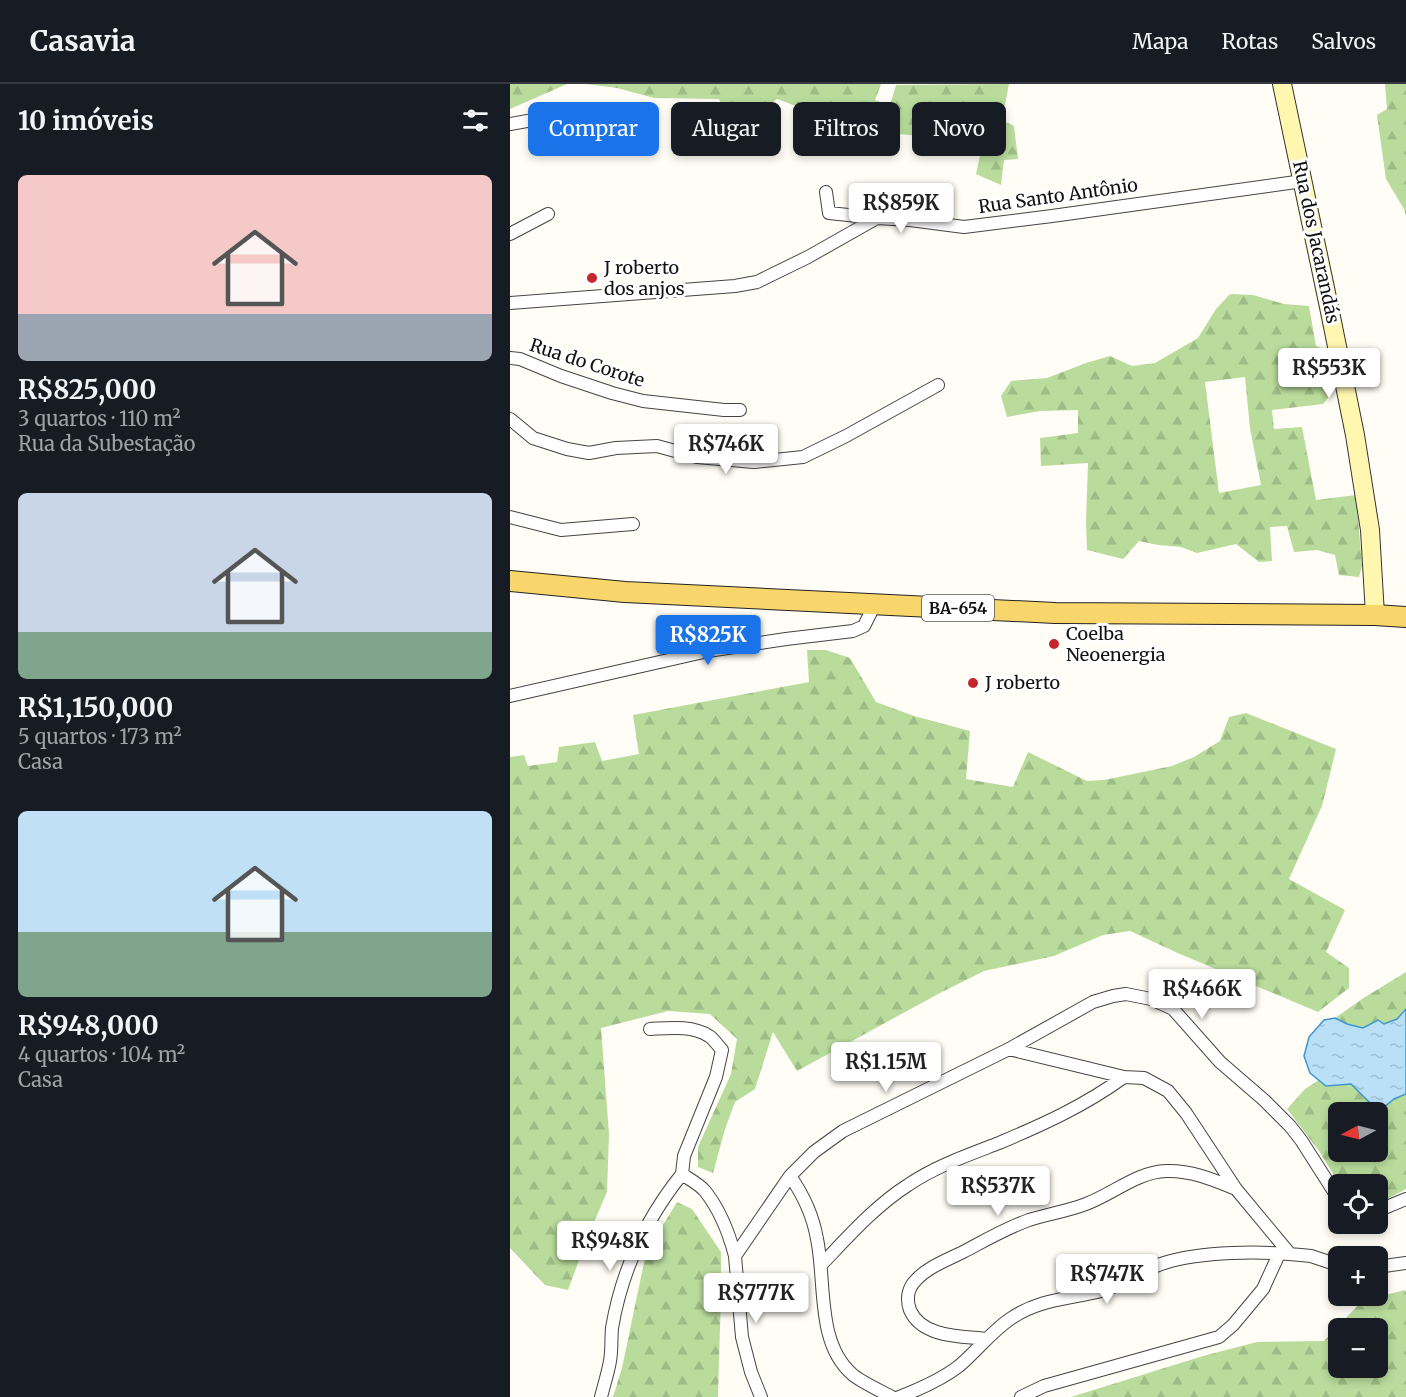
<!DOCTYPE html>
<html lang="pt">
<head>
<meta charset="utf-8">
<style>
  body { margin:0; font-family:Merriweather,serif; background:#242831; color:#f1f3f6; height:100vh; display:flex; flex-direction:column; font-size:22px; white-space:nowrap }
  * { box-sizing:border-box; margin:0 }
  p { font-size:20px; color:#9ea1a6 }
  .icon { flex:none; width:33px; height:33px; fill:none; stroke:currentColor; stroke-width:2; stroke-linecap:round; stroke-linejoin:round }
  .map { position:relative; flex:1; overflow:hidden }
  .panel { display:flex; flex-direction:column; background:#171b24; width:510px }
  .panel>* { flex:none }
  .top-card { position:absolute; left:18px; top:18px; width:570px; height:54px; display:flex; gap:12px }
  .needle { width:39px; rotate:263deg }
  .controls { position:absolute; left:818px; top:1018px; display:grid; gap:12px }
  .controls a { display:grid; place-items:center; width:60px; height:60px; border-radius:9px; background:#171b24; box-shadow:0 3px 9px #0003; font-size:30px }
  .price { position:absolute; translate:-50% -51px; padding:0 14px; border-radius:6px; background:#fff; color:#222; font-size:20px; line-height:39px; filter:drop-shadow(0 2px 3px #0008) }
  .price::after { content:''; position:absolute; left:50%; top:36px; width:18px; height:14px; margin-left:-9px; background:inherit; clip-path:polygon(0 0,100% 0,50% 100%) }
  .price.active { background:#1a73e8; color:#fff }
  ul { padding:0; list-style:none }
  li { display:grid; align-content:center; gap:12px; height:318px; padding:0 18px }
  li span { display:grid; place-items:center; height:186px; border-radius:9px; color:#555 }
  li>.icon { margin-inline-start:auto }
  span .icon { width:108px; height:108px; fill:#fffc; stroke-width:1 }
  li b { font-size:26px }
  h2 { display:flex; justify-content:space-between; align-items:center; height:72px; padding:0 18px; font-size:26px }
  .pill { padding:0 21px; border-radius:9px; background:#171b24; box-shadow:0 3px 9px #0003; font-size:21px; line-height:54px }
  .pill.active { background:#1a73e8; color:#fff }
  header { display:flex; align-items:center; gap:36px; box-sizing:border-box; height:84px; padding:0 30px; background:#171b24; border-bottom:2px solid #363941 }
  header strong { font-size:28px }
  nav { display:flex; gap:33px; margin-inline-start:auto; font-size:21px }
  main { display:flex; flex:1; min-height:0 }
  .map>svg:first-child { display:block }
  .forest { fill:url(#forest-firs); fill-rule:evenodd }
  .water { fill:url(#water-ripples); stroke:#3f96cf; stroke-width:1.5 }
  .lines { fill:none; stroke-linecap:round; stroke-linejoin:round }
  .street-casing { stroke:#444; stroke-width:14 }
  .secondary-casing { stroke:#333; stroke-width:20 }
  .primary-casing { stroke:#222; stroke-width:22 }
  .street { stroke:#fff; stroke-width:12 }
  .secondary { stroke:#fff6b0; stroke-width:18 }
  .primary { stroke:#f9d66b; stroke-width:20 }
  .poi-dot { fill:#c4262e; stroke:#fff; stroke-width:2 }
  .labels { text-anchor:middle; stroke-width:6; stroke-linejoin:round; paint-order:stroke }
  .shield { fill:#fff; stroke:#585858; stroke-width:1.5 }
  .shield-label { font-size:16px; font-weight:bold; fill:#111 }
  .street-label { font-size:18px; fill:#111; stroke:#fff }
  .poi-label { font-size:18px; fill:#111; stroke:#fff; text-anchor:start }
</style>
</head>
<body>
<header>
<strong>Casavia</strong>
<nav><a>Mapa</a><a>Rotas</a><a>Salvos</a></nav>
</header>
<main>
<section class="panel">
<h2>10 imóveis<svg class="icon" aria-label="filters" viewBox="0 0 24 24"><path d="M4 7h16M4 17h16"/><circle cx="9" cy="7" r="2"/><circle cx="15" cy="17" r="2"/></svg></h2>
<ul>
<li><span style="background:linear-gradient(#f6c9c9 75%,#9aa5b1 0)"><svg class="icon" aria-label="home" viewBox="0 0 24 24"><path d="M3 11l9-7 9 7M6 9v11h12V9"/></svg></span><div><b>R$825,000</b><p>3 quartos · 110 m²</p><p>Rua da Subestação</p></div></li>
<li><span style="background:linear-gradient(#c9d6e8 75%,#7fa58c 0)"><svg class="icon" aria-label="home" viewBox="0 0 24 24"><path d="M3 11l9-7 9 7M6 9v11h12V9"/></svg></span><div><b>R$1,150,000</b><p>5 quartos · 173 m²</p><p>Casa</p></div></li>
<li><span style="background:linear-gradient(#bfe0f5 65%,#7fa58c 0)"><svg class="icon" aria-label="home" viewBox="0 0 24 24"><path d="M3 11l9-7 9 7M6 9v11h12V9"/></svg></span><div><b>R$948,000</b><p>4 quartos · 104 m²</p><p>Casa</p></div></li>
</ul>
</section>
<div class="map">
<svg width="896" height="1313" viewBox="0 0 896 1313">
  <defs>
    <pattern id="forest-firs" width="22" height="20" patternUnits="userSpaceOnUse" patternTransform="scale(1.5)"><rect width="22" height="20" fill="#b9dc9c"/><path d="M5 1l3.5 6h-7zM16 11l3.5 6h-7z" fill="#9ebc85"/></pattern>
    <pattern id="water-ripples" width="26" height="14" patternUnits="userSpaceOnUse" patternTransform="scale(1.5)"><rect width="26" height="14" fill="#b9e0f7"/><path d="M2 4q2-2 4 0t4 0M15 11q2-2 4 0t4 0" fill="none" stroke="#9ebfd3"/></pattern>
  </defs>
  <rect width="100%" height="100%" fill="#fffdf5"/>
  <!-- forest -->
  <path class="forest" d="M 0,0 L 57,0 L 0,25 Z
    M 76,0 L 371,0 L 365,16 L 380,21 L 386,1 L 499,0 L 492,36 L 504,42 L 508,75 L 494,76 L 491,101 L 466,90 L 471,67 L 445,57 L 443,46 L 428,37 L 420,53 L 379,49 L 360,37 L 318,34 L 267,15 L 243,33 L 217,32 L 209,15 L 144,14 L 107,4 Z
    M 875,0 L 896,0 L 896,132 L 894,125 L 876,95 L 867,31 L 877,25 Z
    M 720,210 L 743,211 L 774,220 L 799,222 L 806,262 L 816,266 L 822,309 L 813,320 L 762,326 L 764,345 L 792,343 L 806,416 L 846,411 L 852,482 L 849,493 L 829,491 L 825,471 L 807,466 L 784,468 L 777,442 L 760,443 L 762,477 L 749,478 L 726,460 L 687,469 L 671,463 L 648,461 L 629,457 L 613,475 L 577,466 L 576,437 L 578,379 L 531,382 L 530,354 L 568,349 L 568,326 L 530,327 L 497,333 L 491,312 L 501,297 L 537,294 L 576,279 L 600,272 L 622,282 L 645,279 L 688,254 L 706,225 ZM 735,293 L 740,344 L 751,401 L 709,409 L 695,298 Z
    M 297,566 L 316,566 L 340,574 L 366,618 L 404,632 L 460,647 L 456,695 L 503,703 L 518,668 L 577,697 L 594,696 L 662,682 L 684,673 L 710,657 L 719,633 L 736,629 L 826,665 L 812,722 L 779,795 L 835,826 L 816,868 L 839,884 L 839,904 L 808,928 L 670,870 L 620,847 L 593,851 L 544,872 L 474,887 L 430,909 L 287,987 L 263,948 L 245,1005 L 225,1018 L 215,1045 L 203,1089 L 188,1083 L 188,1063 L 221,990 L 227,955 L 200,930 L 158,927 L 91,944 L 99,1050 L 97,1108 L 78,1152 L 58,1206 L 35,1201 L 0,1164 L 0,673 L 14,671 L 18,682 L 47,678 L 49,663 L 85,658 L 92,677 L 129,670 L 123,631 L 299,598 Z
    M 896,888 L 896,925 L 887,935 L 873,940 L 868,936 L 853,944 L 837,940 L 825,934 L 852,915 Z
    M 809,996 L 816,1002 L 841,999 L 863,1021 L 864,1029 L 828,1029 L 828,1068 L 867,1068 L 867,1029 L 884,1015 L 896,1010 L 896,1105 L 879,1114 L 867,1118 L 867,1101 L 830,1101 L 809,1067 L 777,1025 L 795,1005 Z
    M 167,1118 L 182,1125 L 211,1168 L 211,1210 L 208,1313 L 103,1313 L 112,1284 L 136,1169 Z
    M 895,1206 L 896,1208 L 896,1313 L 561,1313 L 693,1272 L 747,1258 L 814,1257 L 852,1217 ZM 828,1245 L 867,1245 L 867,1284 L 828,1284 Z"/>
  <!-- water -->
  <path class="water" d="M 896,925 L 896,1010 L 884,1015 L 867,1029 L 864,1029 L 862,1021 L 841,1000 L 816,1002 L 800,989 L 794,972 L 799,953 L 814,936 L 825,934 L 837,940 L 853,944 L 868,936 L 874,940 L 887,935 Z"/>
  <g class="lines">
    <defs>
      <path id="street" d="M 0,40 L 56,30
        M 316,108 L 319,129 L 367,134
        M 0,150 L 38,130
        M 0,219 L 225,202 L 247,198 L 298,173 L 367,134 L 400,136 L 454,143 L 542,132 L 793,97
        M 0,274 L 10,275 L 51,292 L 102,309 L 133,317 L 214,326 L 230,326
        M 0,335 L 23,354 L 57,365 L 79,369 L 106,364 L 147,362 L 187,373 L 244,378 L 293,373 L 336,352 L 428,301
        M 0,433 L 51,446 L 123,440
        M 0,612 L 198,567 L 276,555 L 343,547 L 354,542 L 365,520
        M 140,945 C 159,944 182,941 199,952 C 204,955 208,962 212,966 L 206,993 L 174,1072 L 172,1090 C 179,1095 189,1100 195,1107 C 210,1126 219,1149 225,1172 L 280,1092 C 294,1112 303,1131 307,1155 C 316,1197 306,1259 342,1290 C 351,1298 371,1307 382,1313
        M 499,965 L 614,993 L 634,994 L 658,1007 L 676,1029 L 726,1105 L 780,1170
        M 280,1092 L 304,1068 L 333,1047 L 499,965 L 583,918 L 603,912 L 616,910 L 641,915 L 663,925 L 710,978 L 754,1016 L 780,1042 L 791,1056 L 828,1114
        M 867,1127 L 896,1115
        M 225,1172 L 232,1253 L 241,1288 L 251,1313
        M 311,1181 C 338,1153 365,1122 398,1101 C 426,1082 458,1071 489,1059 C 534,1040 574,1022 614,993
        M 867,1183 L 896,1179
        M 477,1255 C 452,1252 412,1254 400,1226 C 396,1215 398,1204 406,1196 C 418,1183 437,1176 453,1168 C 474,1157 496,1144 519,1136 C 538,1130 558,1127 576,1120 C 603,1110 627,1088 656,1087 C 681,1086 704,1096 726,1105
        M 91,1313 C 94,1301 98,1289 100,1277 C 102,1266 101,1255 102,1244 C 112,1185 135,1136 172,1090
        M 389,1313 C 410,1305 431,1296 449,1282 C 467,1267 481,1248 500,1235 C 529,1215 559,1215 591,1207 C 614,1201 632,1186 654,1179 C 692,1167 751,1167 791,1171 L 801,1172 L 828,1181
        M 511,1313 L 534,1302 L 709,1253 L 723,1241 L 753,1205 L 769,1170"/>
      <path id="secondary" d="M 772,0 L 819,223 L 845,351 L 860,446 L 865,531"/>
      <path id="primary" d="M 0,497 L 115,508 L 545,529 L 865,531 L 896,533"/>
    </defs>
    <!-- street casing -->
    <use href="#street" class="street-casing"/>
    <!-- secondary casing -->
    <use href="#secondary" class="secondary-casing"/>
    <!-- primary casing -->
    <use href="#primary" class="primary-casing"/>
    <!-- street -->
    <use href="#street" class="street"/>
    <!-- secondary -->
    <use href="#secondary" class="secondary"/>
    <!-- primary -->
    <use href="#primary" class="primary"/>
  </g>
  <!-- markers -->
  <g class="poi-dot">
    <circle cx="82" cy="194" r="6"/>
    <circle cx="544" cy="560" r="6"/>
    <circle cx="463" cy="599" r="6"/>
  </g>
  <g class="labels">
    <!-- shield labels -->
    <rect class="shield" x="412" y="511" width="72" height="26" rx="4.5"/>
    <g class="shield-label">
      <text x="448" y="530">BA-654</text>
    </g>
    <!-- street labels -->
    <g class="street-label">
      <text transform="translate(548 112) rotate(-8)" y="6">Rua Santo Antônio</text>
      <text transform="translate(806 158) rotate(78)" y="6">Rua dos Jacarandás</text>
      <text transform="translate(77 279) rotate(18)" y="6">Rua do Corote</text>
    </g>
    <!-- poi labels -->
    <g class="poi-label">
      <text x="94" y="190">J roberto<tspan x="94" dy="21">dos anjos</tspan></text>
      <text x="556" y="556">Coelba<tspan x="556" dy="21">Neoenergia</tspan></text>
      <text x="475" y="605">J roberto</text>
    </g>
  </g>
</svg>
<div class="controls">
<a><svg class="needle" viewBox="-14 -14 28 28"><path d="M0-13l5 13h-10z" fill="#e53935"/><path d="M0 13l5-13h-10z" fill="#9ea1a6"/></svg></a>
<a><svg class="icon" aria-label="locate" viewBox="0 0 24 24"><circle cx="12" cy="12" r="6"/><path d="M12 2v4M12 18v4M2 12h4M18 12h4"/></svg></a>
<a>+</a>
<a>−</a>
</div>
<b class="price" style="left:391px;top:150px">R$859K</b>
<b class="price" style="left:819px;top:315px">R$553K</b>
<b class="price" style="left:216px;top:391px">R$746K</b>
<b class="price active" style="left:198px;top:582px">R$825K</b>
<b class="price" style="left:692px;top:936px">R$466K</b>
<b class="price" style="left:376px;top:1009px">R$1.15M</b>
<b class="price" style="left:488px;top:1133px">R$537K</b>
<b class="price" style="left:100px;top:1188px">R$948K</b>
<b class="price" style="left:597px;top:1221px">R$747K</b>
<b class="price" style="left:246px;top:1240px">R$777K</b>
<div class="top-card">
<a class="pill active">Comprar</a>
<a class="pill">Alugar</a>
<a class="pill">Filtros</a>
<a class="pill">Novo</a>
</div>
</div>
</main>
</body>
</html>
